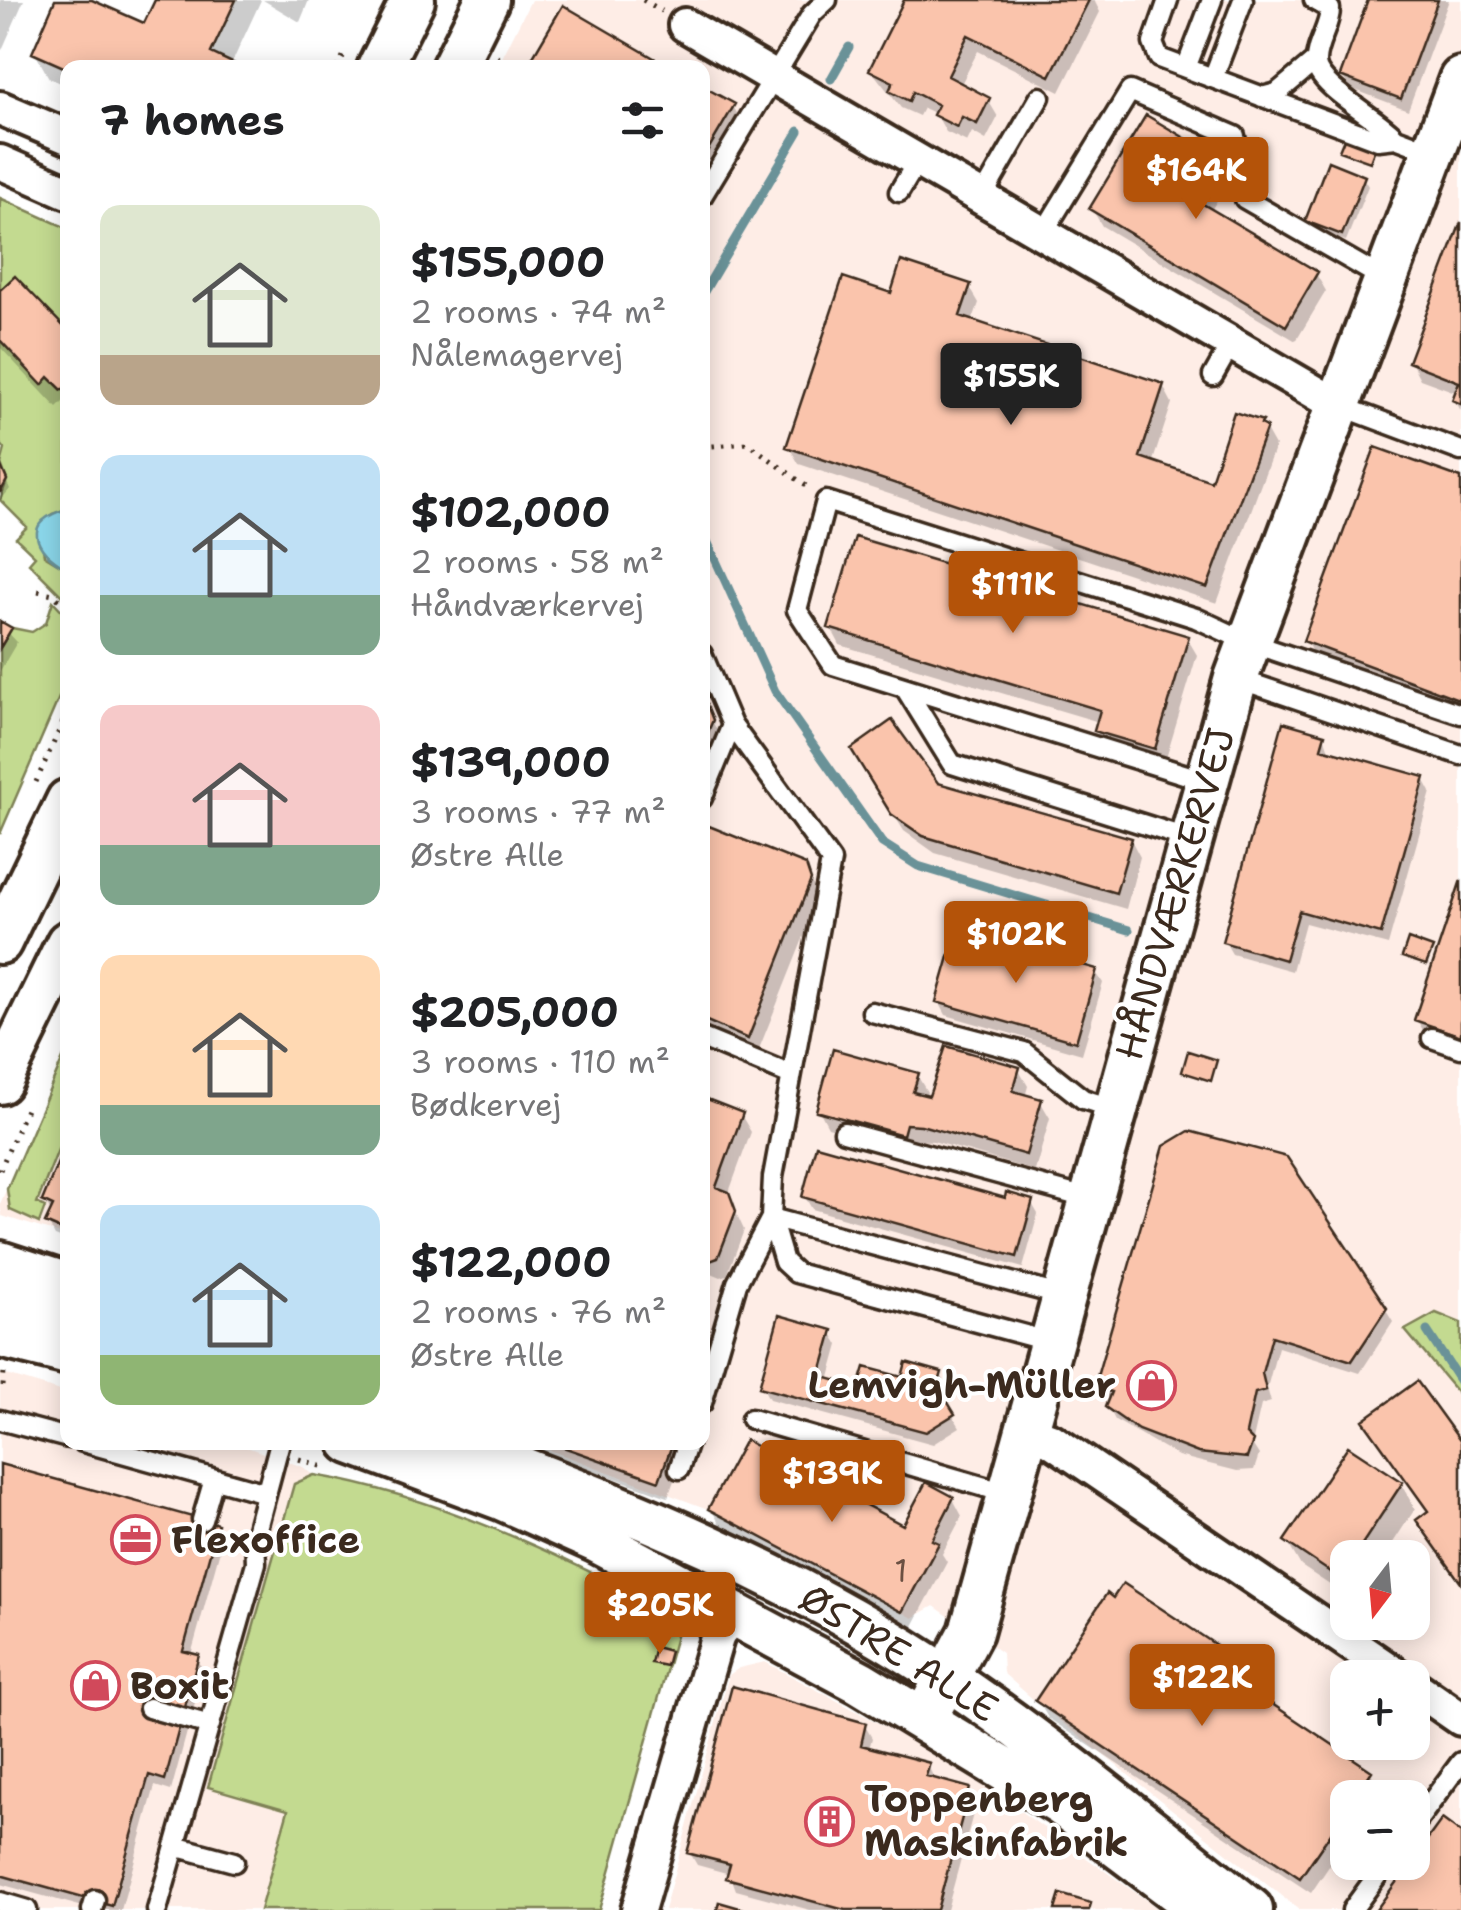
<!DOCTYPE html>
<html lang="en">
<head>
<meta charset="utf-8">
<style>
  body { margin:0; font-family:"Shantell Sans",sans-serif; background:#f2f2f2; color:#202124; height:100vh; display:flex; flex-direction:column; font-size:38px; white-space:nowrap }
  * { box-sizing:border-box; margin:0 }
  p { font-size:32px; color:#757577 }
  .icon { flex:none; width:55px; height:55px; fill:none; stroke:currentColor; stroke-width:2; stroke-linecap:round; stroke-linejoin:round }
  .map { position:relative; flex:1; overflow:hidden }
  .side { position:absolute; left:60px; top:60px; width:650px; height:1390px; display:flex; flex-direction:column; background:#fff; border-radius:20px; box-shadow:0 5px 25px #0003 }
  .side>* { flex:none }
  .needle { width:65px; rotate:196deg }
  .buttons { position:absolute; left:1330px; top:1540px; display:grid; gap:20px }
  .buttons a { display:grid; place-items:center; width:100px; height:100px; border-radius:20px; background:#fff; box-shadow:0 5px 25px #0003; font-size:50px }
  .price { position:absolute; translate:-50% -85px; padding:0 22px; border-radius:10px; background:#b45309; color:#fff; font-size:32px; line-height:65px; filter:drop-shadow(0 2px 5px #0008) }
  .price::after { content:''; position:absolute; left:50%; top:60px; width:30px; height:22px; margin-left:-15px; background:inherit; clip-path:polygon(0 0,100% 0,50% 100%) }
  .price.on { background:#222; color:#fff }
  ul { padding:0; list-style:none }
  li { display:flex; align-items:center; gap:30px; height:250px; padding:0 40px }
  li span { display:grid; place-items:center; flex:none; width:280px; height:200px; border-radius:20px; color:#555 }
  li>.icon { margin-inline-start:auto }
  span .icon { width:120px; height:120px; fill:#fffc; stroke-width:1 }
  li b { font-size:42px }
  h2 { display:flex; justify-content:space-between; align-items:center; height:120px; padding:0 40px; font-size:42px }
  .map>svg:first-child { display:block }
  .built { fill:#feede6; fill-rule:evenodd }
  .green { fill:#c3da90; stroke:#7f8257; stroke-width:2.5 }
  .water { fill:#8bd7ea; stroke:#6b9298; stroke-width:2.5 }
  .shadow { fill:#0003 }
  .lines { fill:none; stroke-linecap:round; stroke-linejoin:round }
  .stream { stroke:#6b9298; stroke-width:9 }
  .building { fill:#fac4ac; stroke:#3b2a1e; stroke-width:2.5 }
  .service-casing { stroke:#3b2a1e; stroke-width:25 }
  .minor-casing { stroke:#3b2a1e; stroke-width:40 }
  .tertiary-casing { stroke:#3b2a1e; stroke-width:50 }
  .path { stroke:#3b2a1e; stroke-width:5; stroke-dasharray:2.5 8; stroke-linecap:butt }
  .service { stroke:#fff; stroke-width:18 }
  .minor { stroke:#fff; stroke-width:32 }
  .tertiary { stroke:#fff; stroke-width:42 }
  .labels { text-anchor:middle; stroke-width:8; stroke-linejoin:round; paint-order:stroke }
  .number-label { font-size:32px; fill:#6b5042 }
  .street-label { font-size:38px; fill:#3b2a1e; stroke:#fff }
  .poi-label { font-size:38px; font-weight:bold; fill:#3b2a1e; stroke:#fff; text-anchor:start }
</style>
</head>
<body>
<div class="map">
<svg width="1461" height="1910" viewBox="0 0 1461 1910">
  <rect width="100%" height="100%" fill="#fff"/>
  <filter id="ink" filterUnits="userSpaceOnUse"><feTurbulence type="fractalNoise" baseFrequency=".01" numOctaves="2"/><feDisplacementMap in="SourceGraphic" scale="20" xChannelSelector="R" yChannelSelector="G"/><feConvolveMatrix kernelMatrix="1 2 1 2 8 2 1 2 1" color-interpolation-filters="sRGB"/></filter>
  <g filter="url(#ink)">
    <!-- built -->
    <path class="built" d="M 531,0 L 1461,0 L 1461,1323 L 1435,1313 L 1405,1330 L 1461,1399 L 1461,1910 L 1299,1910 L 1035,1701 L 1003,1673 L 1002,1653 L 934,1606 L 913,1618 L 708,1509 L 531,1443 L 702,1442 L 702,68 L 497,68 ZM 1348,1558 L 1412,1558 L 1412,1622 L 1348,1622 ZM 1348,1678 L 1412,1678 L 1412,1742 L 1348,1742 ZM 1348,1798 L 1412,1798 L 1412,1862 L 1348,1862 Z
      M 67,1048 L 67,1236 L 2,1216 L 0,1204 Z
      M 0,1373 L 67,1393 L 68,1442 L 235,1443 L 303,1467 L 314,1475 L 294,1485 L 208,1786 L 288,1809 L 260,1910 L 0,1910 Z
      M 765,1662 L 951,1762 L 1160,1910 L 664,1910 L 729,1675 L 739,1668 Z"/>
    <!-- green -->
    <path class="green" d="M 0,198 L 67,228 L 67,331 L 0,290 Z
      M 0,340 L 42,384 L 49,377 L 62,390 L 67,385 L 67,509 L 52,514 L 39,526 L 44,555 L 67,569 L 67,601 L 29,563 L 35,556 L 16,538 L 27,527 L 0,500 L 7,480 L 1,464 L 5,449 L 0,443 Z
      M 53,601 L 67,616 L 67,679 L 0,834 L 0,648 L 12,628 L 32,632 L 46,623 Z
      M 67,1049 L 67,1127 L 37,1203 L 45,1207 L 39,1223 L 10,1210 L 7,1189 Z
      M 1436,1313 L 1461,1323 L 1461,1397 L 1405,1330 Z
      M 314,1475 C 438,1496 551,1552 664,1608 L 678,1629 L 599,1910 L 260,1910 L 288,1810 L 208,1787 L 294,1484 Z"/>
    <!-- water -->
    <path class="water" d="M 67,509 L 68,509 L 67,569 C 34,550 20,522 67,509 Z"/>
    <!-- shadow -->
    <path class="shadow" d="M 0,0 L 24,0 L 2,50 L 0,49 Z
      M 58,0 L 86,0 L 145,27 L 158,0 L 261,0 L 231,65 L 68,68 L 68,86 L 49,78 L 35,53 Z
      M 263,0 L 309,0 L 300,22 Z
      M 907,0 L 1094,0 L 1100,12 L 1060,92 L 978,51 L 960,86 L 988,100 L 998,117 L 986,140 L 972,132 L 967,142 L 946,132 L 936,114 L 923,108 L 919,116 L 901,108 L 871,70 Z
      M 1371,0 L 1449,0 L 1408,110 L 1350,88 L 1342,76 Z
      M 702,88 L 733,106 L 740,119 L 702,188 Z
      M 1375,148 L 1372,164 L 1342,151 Z
      M 1220,162 L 1230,179 L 1210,212 L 1316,274 L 1326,291 L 1296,341 L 1102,226 L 1092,209 Z
      M 1363,178 L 1368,186 L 1346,241 L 1312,229 L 1308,221 Z
      M 1461,229 L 1461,411 L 1455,400 L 1458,393 L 1420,379 L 1411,362 Z
      M 969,286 L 979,303 L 972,322 L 1163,386 L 1172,403 L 1152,464 L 1212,484 L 1236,415 L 1262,423 L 1275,446 L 1217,603 L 799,464 L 789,447 L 892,296 Z
      M 0,294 L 68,335 L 68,403 L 65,400 L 57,408 L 0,347 Z
      M 0,468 L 10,489 L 0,501 Z
      M 1461,481 L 1461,709 L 1313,654 L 1306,641 Z
      M 0,624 L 17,642 L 0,671 Z
      M 831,628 L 1187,638 L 1197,655 L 1164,765 L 1106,747 L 1096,730 L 1099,722 L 840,645 Z
      M 702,700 L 721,739 L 702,785 Z
      M 1324,736 L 1330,753 L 1424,779 L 1431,792 L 1388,945 L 1305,923 L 1292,971 L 1232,954 L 1225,942 Z
      M 864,767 L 1131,840 L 1140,857 L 1126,909 L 935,853 L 904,831 Z
      M 702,848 L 805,867 L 819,899 L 757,1054 L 702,1031 Z
      M 1461,888 L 1461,1048 L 1427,1037 L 1417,1020 Z
      M 1431,950 L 1428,967 L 1405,957 Z
      M 1095,971 L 1103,983 L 1082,1054 L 946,1015 L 939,1002 Z
      M 1215,1062 L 1212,1082 L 1185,1072 Z
      M 1018,1069 L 1028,1086 L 1025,1097 L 1040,1101 L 1050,1118 L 1035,1171 L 933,1141 L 915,1140 L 912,1151 L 828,1127 L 819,1110 L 917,1075 L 927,1092 L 925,1098 Z
      M 702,1099 L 741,1115 L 751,1132 L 728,1195 L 744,1230 L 727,1275 L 721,1277 L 702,1269 Z
      M 68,1145 L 68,1241 L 55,1236 L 48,1223 L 52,1214 L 45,1201 Z
      M 1166,1148 L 1385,1309 L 1393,1322 L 1360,1373 L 1278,1347 L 1267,1388 L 1271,1402 L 1261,1405 L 1252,1444 L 1259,1455 L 1254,1470 L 1237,1471 L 1178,1456 L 1115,1420 L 1108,1407 L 1110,1401 L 1097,1387 Z
      M 805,1197 L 1031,1202 L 1038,1214 L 1023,1268 L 812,1209 Z
      M 831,1332 L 839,1345 L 829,1381 L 861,1390 L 940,1374 L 948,1386 L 944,1401 L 960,1427 L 933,1444 L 769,1399 L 762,1386 Z
      M 514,1442 L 688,1442 L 668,1497 Z
      M 0,1467 L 216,1526 L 223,1539 L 191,1655 L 204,1669 L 171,1791 L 155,1786 L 121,1910 L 94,1910 L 0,1884 Z
      M 1401,1484 L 1415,1509 L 1383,1558 L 1348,1558 L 1348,1597 L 1301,1566 L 1287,1542 Z
      M 953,1499 L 962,1516 L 942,1554 L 947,1562 L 912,1628 L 721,1526 L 711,1509 L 904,1528 Z
      M 1262,1679 L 1272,1696 L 1267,1703 L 1370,1772 L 1380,1789 L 1375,1798 L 1348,1798 L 1348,1838 L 1311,1893 L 1048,1718 L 1038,1701 Z
      M 865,1726 L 872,1738 L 869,1749 L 928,1765 L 935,1781 L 969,1790 L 976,1803 L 947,1910 L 810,1910 L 736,1890 L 730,1874 L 697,1865 L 690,1853 Z"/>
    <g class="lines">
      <!-- stream -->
      <path class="stream" d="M 831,79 L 849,47
        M 702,295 L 799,131
        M 702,530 L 775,691 L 882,843 L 918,866 L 1129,930
        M 1427,1331 L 1461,1383"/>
    </g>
    <!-- building -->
    <path class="building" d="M 55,0 L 92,0 L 144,23 L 155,0 L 236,0 L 211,53 L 243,68 L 68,69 L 32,53 Z
      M 904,0 L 1089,0 L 1050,76 L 968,35 L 948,76 L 990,98 L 977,124 L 962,117 L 957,127 L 933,115 L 938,105 L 913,92 L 909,101 L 889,91 L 893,82 L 869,70 Z
      M 1368,0 L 1438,0 L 1401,99 L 1340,76 Z
      M 563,5 L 671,68 L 526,68 Z
      M 702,86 L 735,104 L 702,160 Z
      M 1146,115 L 1222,160 L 1198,201 L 1318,272 L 1286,326 L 1089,209 Z
      M 1346,134 L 1376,146 L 1370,162 L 1339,151 Z
      M 1328,161 L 1365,176 L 1342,235 L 1305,221 Z
      M 1461,222 L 1461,404 L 1452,400 L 1459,382 L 1408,362 Z
      M 901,261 L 971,284 L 960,316 L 1164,384 L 1140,457 L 1211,481 L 1234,412 L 1263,421 L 1261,424 L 1267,427 L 1207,588 L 786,447 L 843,277 L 891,293 Z
      M 15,276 L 68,331 L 68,385 L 62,390 L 49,377 L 42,385 L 0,340 L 0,290 Z
      M 1375,447 L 1461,478 L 1461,700 L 1303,641 Z
      M 0,464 L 7,480 L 0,493 Z
      M 855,537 L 1189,636 L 1155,749 L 1094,731 L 1100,710 L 828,628 Z
      M 0,621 L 12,628 L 0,648 Z
      M 702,693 L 713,720 L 702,746 Z
      M 892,720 L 938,783 L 1132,838 L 1116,893 L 923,836 L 891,814 L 851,749 Z
      M 1283,722 L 1325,734 L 1321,748 L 1425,777 L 1381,934 L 1299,911 L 1285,960 L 1222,942 Z
      M 709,826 L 806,865 L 811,880 L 748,1039 L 702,1019 L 702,842 Z
      M 1461,880 L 1461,1036 L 1414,1020 Z
      M 957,929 L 1097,969 L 1076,1042 L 936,1002 Z
      M 1408,939 L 1433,948 L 1426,965 L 1402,957 Z
      M 946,1046 L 1020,1067 L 1013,1091 L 1042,1099 L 1026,1155 L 921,1125 L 906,1124 L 903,1135 L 816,1111 L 833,1049 L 919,1073 L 913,1092 L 929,1096 Z
      M 1188,1051 L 1217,1060 L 1211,1081 L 1182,1072 Z
      M 702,1097 L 743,1113 L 716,1187 L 729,1192 L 736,1211 L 718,1258 L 710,1261 L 702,1258 Z
      M 1189,1131 L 1287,1157 L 1387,1308 L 1352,1361 L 1272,1336 L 1262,1373 L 1266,1390 L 1255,1393 L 1246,1434 L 1253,1441 L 1247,1458 L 1198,1453 L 1138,1430 L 1105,1407 L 1111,1392 L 1094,1387 L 1164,1146 Z
      M 68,1138 L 68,1233 L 45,1223 L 53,1206 L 42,1201 Z
      M 816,1145 L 1005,1198 L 1006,1192 L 1033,1200 L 1017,1257 L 802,1197 Z
      M 779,1315 L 833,1330 L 820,1376 L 859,1387 L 865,1367 L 902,1377 L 906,1362 L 942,1372 L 938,1386 L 955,1414 L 926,1432 L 759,1387 Z
      M 1417,1381 L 1461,1442 L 1461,1583 L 1416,1520 L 1428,1511 L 1363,1420 Z
      M 745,1440 L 903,1525 L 926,1482 L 954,1497 L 932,1540 L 939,1543 L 902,1612 L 708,1509 Z
      M 549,1442 L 673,1442 L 659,1481 Z
      M 1348,1446 L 1403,1482 L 1353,1558 L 1348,1558 L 1339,1578 L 1284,1541 Z
      M 0,1464 L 218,1524 L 183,1651 L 199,1655 L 165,1780 L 149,1775 L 112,1906 L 0,1875 Z
      M 1123,1583 L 1264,1677 L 1254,1692 L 1372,1771 L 1354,1798 L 1348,1798 L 1348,1808 L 1300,1878 L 1035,1701 L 1107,1593 L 1113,1598 Z
      M 655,1647 L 670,1651 L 666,1666 L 651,1663 Z
      M 732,1686 L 866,1723 L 861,1745 L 930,1763 L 926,1776 L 970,1788 L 937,1910 L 845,1910 L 726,1878 L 730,1864 L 687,1853 Z
      M 1442,1819 L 1461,1833 L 1461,1910 L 1376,1910 Z
      M 1060,1894 L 1091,1903 L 1089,1910 L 1055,1910 Z
      M 719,1902 L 747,1910 L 717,1910 Z"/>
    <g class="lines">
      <defs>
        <path id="service" d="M 1168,0 L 1153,43 L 1159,58 L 1378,140 L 1396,138 L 1433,152
          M 1314,0 L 1330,9 C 1330,27 1315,45 1316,63 C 1317,87 1379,118 1396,138
          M 1186,68 L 1212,0
          M 1213,78 L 1243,0
          M 1262,97 L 1277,93 L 1315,61
          M 899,192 L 917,162
          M 702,196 L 812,14 L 827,0
          M 981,199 L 1040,97
          M 1042,235 L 1130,91 L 1235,136 L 1245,199 L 1384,279
          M 1213,376 L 1230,346
          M 1338,405 L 1461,451
          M 702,654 L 732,725 L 831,861 L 773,1177 L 771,1218 L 737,1283 L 702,1403
          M 1236,678 L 1461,755
          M 905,688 L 952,764 L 1190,839
          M 1206,781 L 833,665 L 797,610 L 826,501 L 1196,618 L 1248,642 L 1461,714
          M 702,798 L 732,725
          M 872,1012 L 1024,1052 L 1083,1099 L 1115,1109
          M 702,1038 L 791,1075
          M 1432,1038 L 1461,1048
          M 844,1132 L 1090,1199
          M 1051,1342 L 796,1273 L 784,1262 L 771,1218 L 1063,1296
          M 751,1419 L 1009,1494
          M 0,1420 L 68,1438
          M 83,1442 L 266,1493
          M 679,1469 L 688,1442
          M 202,1520 L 214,1479
          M 149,1708 L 210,1725
          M 1412,1828 L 1461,1762
          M 175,1846 L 234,1862
          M 0,1902 L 27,1910
          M 92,1910 L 95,1900
          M 157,1910 L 256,1563 L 255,1536 L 280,1442
          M 1352,1910 L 1387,1862"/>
        <path id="minor" d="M 685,25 L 1337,405
          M 0,108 L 68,137
          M 0,162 L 68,192
          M 1026,1431 L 1051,1440 L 1401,1678
          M 1412,1685 L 1461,1719
          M 638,1910 L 717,1638 L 731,1611"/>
        <path id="tertiary" d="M 379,68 L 413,0
          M 453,68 L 487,0
          M 0,942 L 68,801
          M 0,1082 L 68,943
          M 0,1263 L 68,1285
          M 0,1300 L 68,1319
          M 0,1336 L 68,1353
          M 351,1442 L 501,1498 L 597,1541 L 860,1682 L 1061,1804 L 1202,1910
          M 452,1442 C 625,1507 796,1575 950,1680 C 1055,1751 1152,1832 1251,1910
          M 925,1718 L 971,1632 L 1236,678 L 1461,79"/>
      </defs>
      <!-- service casing -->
      <use href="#service" class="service-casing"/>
      <!-- minor casing -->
      <use href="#minor" class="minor-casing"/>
      <!-- tertiary casing -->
      <use href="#tertiary" class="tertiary-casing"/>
      <!-- path -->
      <path class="path" d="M 643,0 L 662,11
        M 497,57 L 516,68
        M 337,68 L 346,51
        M 702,447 L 748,443 L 809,488
        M 38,591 L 53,594 L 68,609
        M 36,782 L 68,711
        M 0,1170 L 27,1107
        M 3,1386 L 4,1371
        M 299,1459 L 327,1468"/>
      <!-- service -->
      <use href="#service" class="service"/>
      <!-- minor -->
      <use href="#minor" class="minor"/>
      <!-- tertiary -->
      <use href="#tertiary" class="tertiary"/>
    </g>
  </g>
  <!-- icons -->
  <defs>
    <symbol id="shop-ring" viewBox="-11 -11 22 22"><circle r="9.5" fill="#fff" stroke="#d1495b" stroke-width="1.5"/><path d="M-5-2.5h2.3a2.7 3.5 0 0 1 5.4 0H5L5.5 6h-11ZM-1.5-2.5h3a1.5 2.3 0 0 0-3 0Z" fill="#d1495b"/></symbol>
    <symbol id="office-ring" viewBox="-11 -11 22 22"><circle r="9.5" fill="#fff" stroke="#d1495b" stroke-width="1.5"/><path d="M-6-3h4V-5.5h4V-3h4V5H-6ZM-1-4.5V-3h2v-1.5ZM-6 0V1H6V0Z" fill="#d1495b"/></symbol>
    <symbol id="building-ring" viewBox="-11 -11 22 22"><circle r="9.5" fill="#fff" stroke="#d1495b" stroke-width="1.5"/><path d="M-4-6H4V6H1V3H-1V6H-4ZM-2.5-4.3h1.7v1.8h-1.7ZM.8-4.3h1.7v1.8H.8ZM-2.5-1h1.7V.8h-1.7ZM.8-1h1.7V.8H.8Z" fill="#d1495b"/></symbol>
  </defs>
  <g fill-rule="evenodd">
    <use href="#shop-ring" x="1124" y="1358" width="55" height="55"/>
    <use href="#office-ring" x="108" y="1512" width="55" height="55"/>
    <use href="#shop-ring" x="68" y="1658" width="55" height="55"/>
    <use href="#building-ring" x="802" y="1794" width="55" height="55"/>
  </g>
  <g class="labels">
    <!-- number labels -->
    <g class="number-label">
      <text x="901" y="1582">1</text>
    </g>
    <!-- street labels -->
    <g class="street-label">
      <text transform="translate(1175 894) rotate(-74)" y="13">HÅNDVÆRKERVEJ</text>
      <text transform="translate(899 1653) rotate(32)" y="13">ØSTRE ALLE</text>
    </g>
    <!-- poi labels -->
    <g class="poi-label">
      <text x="1116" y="1398" text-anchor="end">Lemvigh-Müller</text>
      <text x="171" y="1553">Flexoffice</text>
      <text x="130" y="1699">Boxit</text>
      <text x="864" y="1812">Toppenberg<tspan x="864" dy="44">Maskinfabrik</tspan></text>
    </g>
  </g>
</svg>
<div class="buttons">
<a><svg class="needle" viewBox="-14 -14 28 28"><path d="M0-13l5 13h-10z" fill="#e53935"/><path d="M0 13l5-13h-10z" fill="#757577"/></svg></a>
<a>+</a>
<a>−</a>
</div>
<b class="price" style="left:1196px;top:222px">$164K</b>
<b class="price on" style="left:1011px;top:428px">$155K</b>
<b class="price" style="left:1013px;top:636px">$111K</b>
<b class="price" style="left:1016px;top:986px">$102K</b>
<b class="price" style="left:832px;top:1525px">$139K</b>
<b class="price" style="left:660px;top:1657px">$205K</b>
<b class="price" style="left:1202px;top:1729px">$122K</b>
<section class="side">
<h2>7 homes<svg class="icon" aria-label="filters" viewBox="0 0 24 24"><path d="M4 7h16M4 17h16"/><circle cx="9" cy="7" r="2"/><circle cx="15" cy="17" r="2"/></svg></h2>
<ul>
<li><span style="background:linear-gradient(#dfe7d0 75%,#b9a48a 0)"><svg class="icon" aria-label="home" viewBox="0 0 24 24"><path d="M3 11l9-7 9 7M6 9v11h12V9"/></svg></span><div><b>$155,000</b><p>2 rooms · 74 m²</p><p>Nålemagervej</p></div></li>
<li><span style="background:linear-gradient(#bfe0f5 70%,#7fa58c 0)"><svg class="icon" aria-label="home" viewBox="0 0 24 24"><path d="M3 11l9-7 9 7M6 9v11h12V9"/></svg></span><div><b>$102,000</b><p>2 rooms · 58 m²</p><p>Håndværkervej</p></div></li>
<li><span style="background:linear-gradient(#f6c9c9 70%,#7fa58c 0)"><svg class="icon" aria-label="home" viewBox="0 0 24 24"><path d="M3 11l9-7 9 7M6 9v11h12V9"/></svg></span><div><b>$139,000</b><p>3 rooms · 77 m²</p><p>Østre Alle</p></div></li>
<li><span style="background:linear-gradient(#ffd9b3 75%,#7fa58c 0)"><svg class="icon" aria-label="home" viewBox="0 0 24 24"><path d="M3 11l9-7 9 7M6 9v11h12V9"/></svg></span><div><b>$205,000</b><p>3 rooms · 110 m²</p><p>Bødkervej</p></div></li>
<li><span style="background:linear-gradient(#bfe0f5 75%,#8fb573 0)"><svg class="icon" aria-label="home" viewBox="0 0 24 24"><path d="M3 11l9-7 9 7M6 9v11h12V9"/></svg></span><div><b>$122,000</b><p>2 rooms · 76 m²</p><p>Østre Alle</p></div></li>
</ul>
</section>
</div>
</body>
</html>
